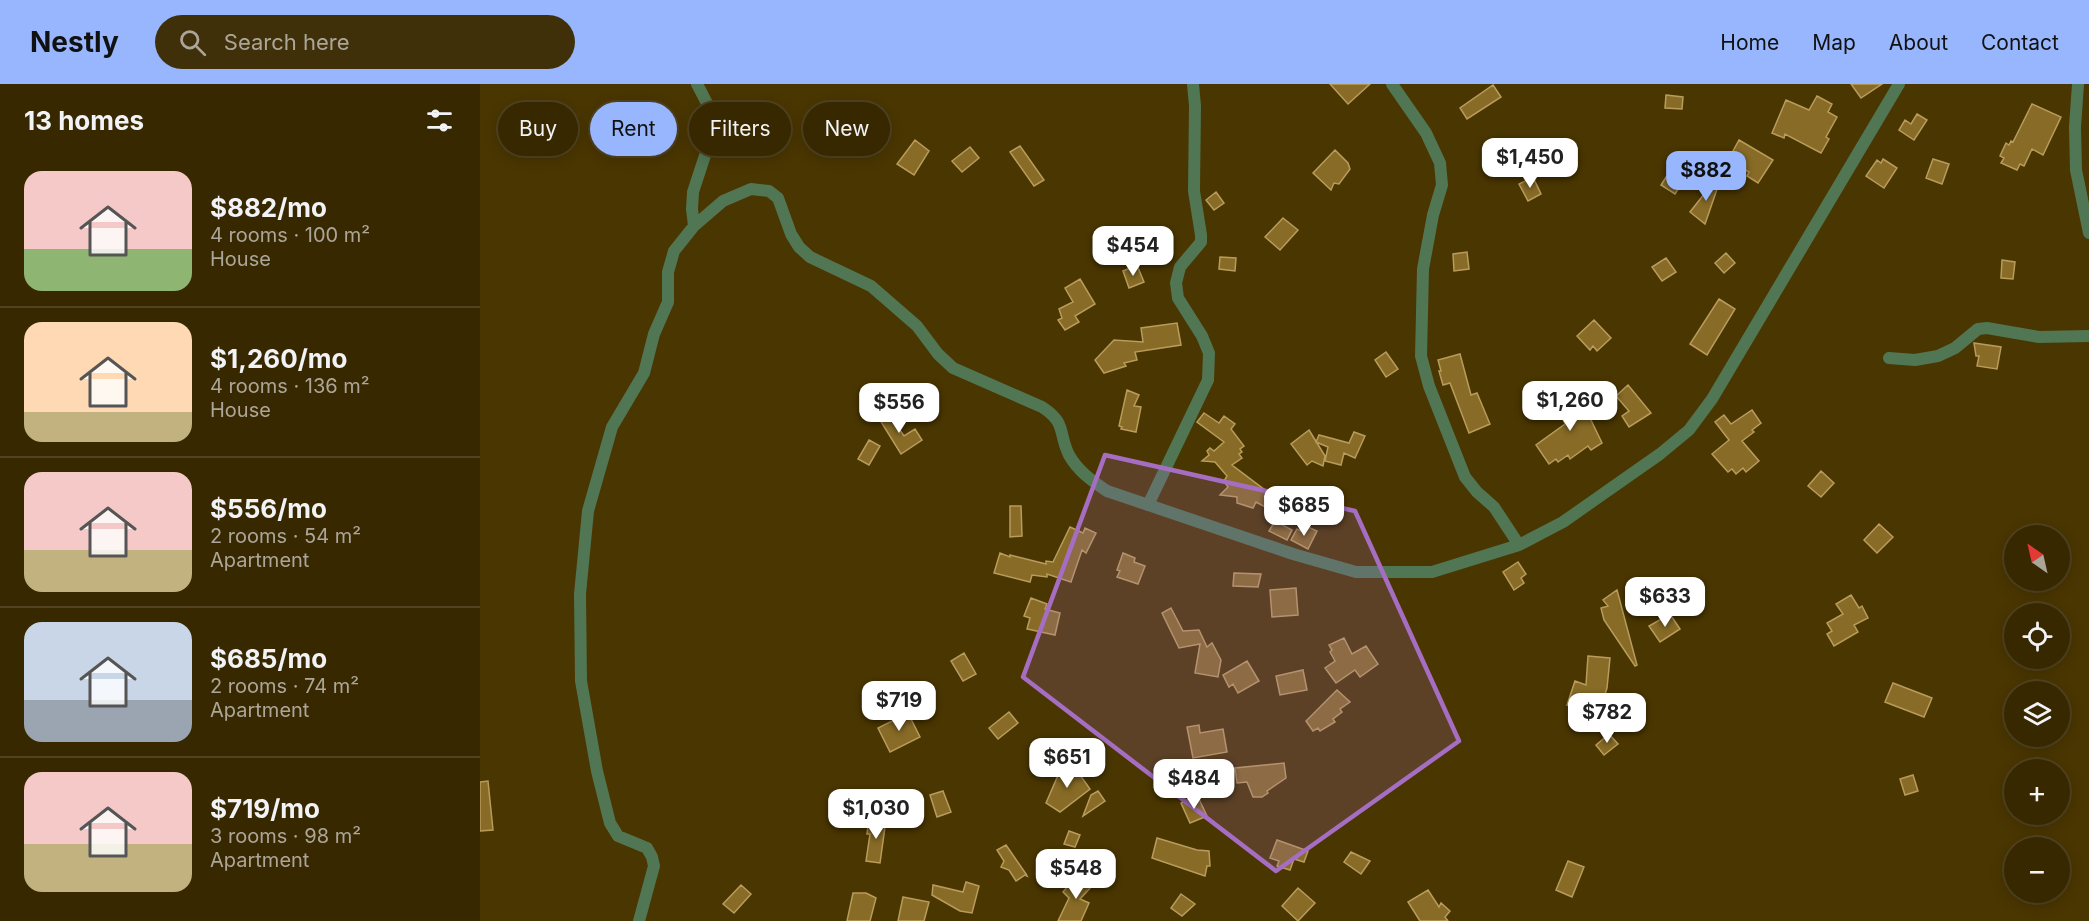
<!DOCTYPE html>
<html lang="en">
<head>
<meta charset="utf-8">
<style>
  body { margin:0; font-family:Inter,sans-serif; background:#3f300a; color:#f1f3f6; height:100vh; display:flex; flex-direction:column; font-size:22px; white-space:nowrap }
  * { box-sizing:border-box; margin:0 }
  p { font-size:20px; color:#aba699 }
  .icon { flex:none; width:33px; height:33px; fill:none; stroke:currentColor; stroke-width:2; stroke-linecap:round; stroke-linejoin:round }
  .map { position:relative; flex:1; overflow:hidden }
  .sheet { display:flex; flex-direction:column; background:#382800; width:480px }
  .sheet>* { flex:none }
  .guide { position:absolute; left:18px; top:18px; width:570px; height:54px; display:flex; gap:12px }
  .needle { width:39px; rotate:326deg }
  .fabs { position:absolute; left:1524px; top:441px; display:grid; gap:12px }
  .fabs a { display:grid; place-items:center; width:66px; height:66px; border-radius:50%; background:#382800; box-shadow:0 3px 15px #0003,0 0 0 2px #524422; font-size:30px }
  .price { position:absolute; translate:-50% -51px; padding:0 14px; border-radius:12px; background:#fff; color:#222; font-size:20px; line-height:39px; filter:drop-shadow(0 2px 3px #0008) }
  .price::after { content:''; position:absolute; left:50%; top:36px; width:18px; height:14px; margin-left:-9px; background:inherit; clip-path:polygon(0 0,100% 0,50% 100%) }
  .price.on { background:#97b6fd; color:#111 }
  ul { padding:0; list-style:none }
  li { display:flex; align-items:center; gap:18px; height:150px; padding:0 24px }
  li+li { border-top:2px solid #524422 }
  li span { display:grid; place-items:center; flex:none; width:168px; height:120px; border-radius:18px; color:#555 }
  li>.icon { margin-inline-start:auto }
  span .icon { width:72px; height:72px; fill:#fffc; stroke-width:1 }
  li b { font-size:26px }
  h2 { display:flex; justify-content:space-between; align-items:center; height:72px; padding:0 24px; font-size:26px }
  .tag { padding:0 21px; border-radius:27px; background:#382800; box-shadow:0 3px 15px #0003,0 0 0 2px #524422; font-size:21px; line-height:54px }
  .tag.on { background:#97b6fd; color:#111 }
  header { display:flex; align-items:center; gap:36px; box-sizing:border-box; height:84px; padding:0 30px; background:#97b6fd; color:#111 }
  header strong { font-size:28px }
  nav { display:flex; gap:33px; margin-inline-start:auto; font-size:21px }
  .search { width:420px; height:54px; background:#3f300a; display:flex; align-items:center; gap:15px; box-sizing:border-box; padding:0 21px; border-radius:33px; color:#aba699; font-size:22px }
  main { display:flex; flex:1; min-height:0 }
  .map>svg:first-child { display:block }
  .building { fill:#876b26; stroke:#b99c5b; stroke-width:1.5 }
  .lines { fill:none; stroke-linecap:round; stroke-linejoin:round }
  .street { stroke:#517653; stroke-width:12 }
  .marked { fill:#a66ec2; fill-opacity:0.2; stroke:#a66ec2; stroke-width:4.5; stroke-linejoin:round }
</style>
</head>
<body>
<header>
<strong>Nestly</strong>
<div class="search"><svg class="icon" aria-label="search" viewBox="0 0 24 24"><circle cx="10" cy="10" r="6"/><path d="M15 15l6 6"/></svg>Search here</div>
<nav><a>Home</a><a>Map</a><a>About</a><a>Contact</a></nav>
</header>
<main>
<section class="sheet">
<h2>13 homes<svg class="icon" aria-label="filters" viewBox="0 0 24 24"><path d="M4 7h16M4 17h16"/><circle cx="9" cy="7" r="2"/><circle cx="15" cy="17" r="2"/></svg></h2>
<ul>
<li><span style="background:linear-gradient(#f6c9c9 65%,#8fb573 0)"><svg class="icon" aria-label="home" viewBox="0 0 24 24"><path d="M3 11l9-7 9 7M6 9v11h12V9"/></svg></span><div><b>$882/mo</b><p>4 rooms · 100 m²</p><p>House</p></div></li>
<li><span style="background:linear-gradient(#ffd9b3 75%,#c2b280 0)"><svg class="icon" aria-label="home" viewBox="0 0 24 24"><path d="M3 11l9-7 9 7M6 9v11h12V9"/></svg></span><div><b>$1,260/mo</b><p>4 rooms · 136 m²</p><p>House</p></div></li>
<li><span style="background:linear-gradient(#f6c9c9 65%,#c2b280 0)"><svg class="icon" aria-label="home" viewBox="0 0 24 24"><path d="M3 11l9-7 9 7M6 9v11h12V9"/></svg></span><div><b>$556/mo</b><p>2 rooms · 54 m²</p><p>Apartment</p></div></li>
<li><span style="background:linear-gradient(#c9d6e8 65%,#9aa5b1 0)"><svg class="icon" aria-label="home" viewBox="0 0 24 24"><path d="M3 11l9-7 9 7M6 9v11h12V9"/></svg></span><div><b>$685/mo</b><p>2 rooms · 74 m²</p><p>Apartment</p></div></li>
<li><span style="background:linear-gradient(#f6c9c9 60%,#c2b280 0)"><svg class="icon" aria-label="home" viewBox="0 0 24 24"><path d="M3 11l9-7 9 7M6 9v11h12V9"/></svg></span><div><b>$719/mo</b><p>3 rooms · 98 m²</p><p>Apartment</p></div></li>
</ul>
</section>
<div class="map">
<svg width="1609" height="837" viewBox="0 0 1609 837">
  <rect width="100%" height="100%" fill="#4a3600"/>
  <!-- building -->
  <path class="building" d="M 850,0 L 890,0 L 868,20 Z
    M 1371,0 L 1402,0 L 1381,14 Z
    M 1013,1 L 1021,13 L 987,35 L 980,24 Z
    M 1186,11 L 1203,13 L 1202,25 L 1185,24 Z
    M 1337,12 L 1352,20 L 1348,28 L 1357,33 L 1346,53 L 1349,55 L 1341,69 L 1305,50 L 1304,54 L 1292,49 L 1306,16 L 1329,26 Z
    M 1552,20 L 1581,33 L 1563,71 L 1552,65 L 1544,82 L 1540,80 L 1537,86 L 1521,79 L 1524,74 L 1520,72 L 1526,59 L 1529,61 L 1531,57 L 1533,58 Z
    M 1437,30 L 1447,36 L 1434,56 L 1419,46 L 1425,36 L 1431,40 Z
    M 435,56 L 449,67 L 434,91 L 417,80 Z
    M 1259,56 L 1293,76 L 1278,99 L 1267,92 L 1269,88 L 1252,78 L 1257,70 L 1253,67 Z
    M 540,62 L 564,96 L 554,102 L 530,68 Z
    M 490,63 L 499,74 L 482,88 L 472,77 Z
    M 855,66 L 868,79 L 870,85 L 859,100 L 854,99 L 851,106 L 833,89 Z
    M 1403,75 L 1417,84 L 1404,104 L 1386,92 L 1397,76 L 1401,79 Z
    M 1453,75 L 1469,80 L 1462,100 L 1446,94 Z
    M 1188,90 L 1202,99 L 1195,110 L 1181,101 Z
    M 1240,90 L 1242,91 L 1225,140 L 1210,128 Z
    M 1053,93 L 1061,110 L 1048,117 L 1039,100 Z
    M 736,108 L 744,119 L 734,126 L 726,116 Z
    M 803,134 L 818,146 L 800,166 L 785,153 Z
    M 987,168 L 989,185 L 974,187 L 973,170 Z
    M 1246,169 L 1255,179 L 1244,189 L 1235,179 Z
    M 740,173 L 756,174 L 755,187 L 739,185 Z
    M 1186,174 L 1196,188 L 1182,197 L 1172,183 Z
    M 1522,176 L 1535,178 L 1533,195 L 1521,194 Z
    M 657,181 L 664,198 L 649,204 L 643,187 Z
    M 600,195 L 615,220 L 595,232 L 599,238 L 585,246 L 578,236 L 582,234 L 579,225 L 593,218 L 585,204 Z
    M 1239,215 L 1255,225 L 1227,271 L 1210,260 Z
    M 1114,236 L 1131,254 L 1117,267 L 1113,262 L 1110,266 L 1097,252 Z
    M 697,239 L 701,261 L 655,268 L 657,276 L 644,279 L 646,282 L 624,289 L 615,276 L 634,256 L 663,258 L 661,244 Z
    M 1494,259 L 1521,263 L 1517,285 L 1497,282 L 1499,272 L 1496,272 Z
    M 906,268 L 918,285 L 906,293 L 895,276 Z
    M 980,270 L 991,311 L 997,309 L 1010,340 L 989,349 L 970,299 L 963,301 L 959,287 L 961,287 L 958,276 Z
    M 1148,301 L 1171,329 L 1149,343 L 1142,332 L 1149,327 L 1136,312 Z
    M 647,306 L 659,311 L 654,322 L 661,323 L 656,348 L 641,345 L 642,343 L 639,342 Z
    M 1098,309 L 1122,359 L 1111,366 L 1108,362 L 1090,375 L 1088,371 L 1078,378 L 1076,375 L 1069,380 L 1056,361 L 1085,340 L 1075,320 Z
    M 1272,326 L 1281,339 L 1272,346 L 1274,348 L 1262,357 L 1279,377 L 1266,388 L 1263,384 L 1256,390 L 1252,385 L 1248,388 L 1232,370 L 1249,356 L 1235,338 L 1244,331 L 1251,340 Z
    M 407,327 L 424,352 L 435,345 L 442,356 L 421,370 L 398,333 Z
    M 724,329 L 739,339 L 744,332 L 755,340 L 751,345 L 764,362 L 760,365 L 762,368 L 759,370 L 762,374 L 752,381 L 793,412 L 787,424 L 776,418 L 773,424 L 757,419 L 757,413 L 740,411 L 748,403 L 744,397 L 747,392 L 735,378 L 722,377 L 729,371 L 727,367 L 730,364 L 734,367 L 744,358 L 717,338 Z
    M 829,346 L 845,372 L 843,382 L 832,377 L 827,381 L 811,360 Z
    M 874,348 L 885,352 L 875,374 L 864,369 L 861,381 L 845,377 L 848,363 L 836,358 L 839,351 L 869,359 Z
    M 389,356 L 400,362 L 389,381 L 378,375 Z
    M 1341,387 L 1354,399 L 1341,413 L 1328,402 Z
    M 530,422 L 541,422 L 542,452 L 530,453 Z
    M 795,437 L 812,446 L 807,456 L 789,447 Z
    M 1399,440 L 1413,453 L 1397,469 L 1384,456 Z
    M 826,442 L 837,447 L 828,465 L 811,456 L 817,445 L 823,448 Z
    M 590,443 L 603,449 L 605,444 L 616,449 L 606,469 L 602,466 L 591,498 L 567,490 L 567,493 L 552,491 L 550,498 L 514,489 L 520,469 L 530,473 L 530,471 L 566,480 L 566,477 L 573,478 Z
    M 643,469 L 655,474 L 654,478 L 665,482 L 658,500 L 637,493 L 640,487 L 637,486 Z
    M 1038,478 L 1046,490 L 1041,494 L 1044,499 L 1034,506 L 1023,488 Z
    M 754,489 L 781,490 L 778,503 L 753,502 Z
    M 816,504 L 818,531 L 792,533 L 790,506 Z
    M 1137,506 L 1157,581 L 1155,582 L 1124,536 L 1121,524 L 1128,522 L 1123,516 Z
    M 1371,511 L 1379,524 L 1382,522 L 1388,534 L 1374,541 L 1378,548 L 1354,562 L 1347,550 L 1352,547 L 1347,539 L 1363,530 L 1356,520 Z
    M 551,514 L 567,520 L 565,525 L 580,529 L 575,551 L 547,545 L 550,534 L 544,532 Z
    M 691,524 L 703,547 L 719,546 L 727,563 L 732,559 L 741,576 L 738,593 L 715,589 L 720,560 L 699,564 L 682,529 Z
    M 1190,530 L 1200,545 L 1180,558 L 1169,542 Z
    M 864,554 L 872,570 L 886,562 L 898,580 L 880,593 L 875,586 L 856,599 L 845,584 L 855,577 L 850,568 L 852,566 L 849,561 Z
    M 484,569 L 496,590 L 483,597 L 471,577 Z
    M 1108,572 L 1130,574 L 1127,604 L 1119,628 L 1113,627 L 1112,629 L 1087,621 L 1095,597 L 1106,601 Z
    M 767,577 L 779,597 L 758,609 L 753,600 L 749,603 L 743,591 Z
    M 823,586 L 827,606 L 800,611 L 796,592 Z
    M 1413,599 L 1452,614 L 1444,633 L 1405,618 Z
    M 857,606 L 870,618 L 860,625 L 862,628 L 853,635 L 855,638 L 840,647 L 838,644 L 833,647 L 826,637 Z
    M 529,628 L 538,639 L 518,655 L 509,644 Z
    M 428,629 L 440,653 L 410,668 L 398,644 Z
    M 719,641 L 720,649 L 743,645 L 747,668 L 713,674 L 707,643 Z
    M 1129,650 L 1138,660 L 1124,671 L 1116,661 Z
    M 804,679 L 806,694 L 787,707 L 788,709 L 782,713 L 773,713 L 767,698 L 757,699 L 755,684 Z
    M 593,681 L 610,705 L 580,728 L 566,719 L 582,682 L 586,686 Z
    M 1433,691 L 1438,707 L 1425,711 L 1420,695 Z
    M 8,697 L 13,746 L 0,747 L 0,698 Z
    M 463,707 L 471,728 L 457,733 L 450,711 Z
    M 618,707 L 625,717 L 603,732 L 611,711 Z
    M 713,713 L 715,717 L 719,715 L 727,732 L 710,739 L 701,719 Z
    M 389,734 L 406,736 L 400,779 L 386,777 L 390,750 L 387,750 Z
    M 589,747 L 600,751 L 595,763 L 584,760 Z
    M 677,754 L 717,766 L 729,767 L 730,782 L 727,782 L 725,792 L 672,774 Z
    M 797,756 L 828,767 L 824,778 L 814,775 L 810,786 L 797,782 L 799,777 L 790,774 Z
    M 526,761 L 546,790 L 547,792 L 545,791 L 536,797 L 529,786 L 521,783 L 524,777 L 517,766 Z
    M 871,768 L 890,777 L 881,790 L 864,778 Z
    M 1088,777 L 1104,783 L 1092,813 L 1076,806 Z
    M 598,790 L 612,802 L 600,815 L 609,819 L 601,837 L 578,837 L 589,814 L 583,808 Z
    M 486,798 L 499,802 L 492,829 L 480,827 L 452,811 L 453,801 L 483,808 Z
    M 261,801 L 271,810 L 254,829 L 243,820 Z
    M 818,804 L 835,819 L 818,837 L 802,822 Z
    M 948,806 L 959,823 L 961,819 L 970,827 L 965,833 L 968,837 L 940,837 L 928,818 Z
    M 373,809 L 386,809 L 396,814 L 390,837 L 367,837 Z
    M 701,810 L 715,820 L 702,832 L 691,824 Z
    M 423,813 L 449,818 L 444,837 L 418,837 Z"/>
  <g class="lines">
    <!-- street -->
    <path class="street" d="M 912,0 L 946,49 L 960,79 L 962,101 L 953,131 L 943,185 L 941,272 L 949,302 L 985,393 L 997,408 L 1014,423 L 1039,461
      M 1598,0 L 1595,43 L 1596,86 L 1609,149
      M 214,142 L 212,125 L 213,108 L 232,50 L 231,27 L 217,0
      M 1409,274 L 1435,276 L 1458,272 L 1475,264 L 1498,245 L 1507,244 L 1559,253 L 1609,252
      M 668,421 L 728,296 L 729,269 L 722,252 L 698,214 L 696,199 L 700,183 L 721,158 L 721,151 L 714,107 L 715,22 L 713,0
      M 159,837 L 174,782 L 172,773 L 167,764 L 138,752 L 130,739 L 117,687 L 101,597 L 100,510 L 108,427 L 132,343 L 164,289 L 174,250 L 188,218 L 188,188 L 194,167 L 214,142 L 243,117 L 271,105 L 289,107 L 298,114 L 311,150 L 319,163 L 330,173 L 391,202 L 437,242 L 458,270 L 473,284 L 562,323 C 587,339 578,349 589,371 C 598,387 612,397 627,407 L 813,470 L 876,488 L 952,488 L 1039,461 L 1083,438 L 1180,370 L 1209,346 L 1232,315 L 1419,0"/>
  </g>
  <!-- marked area -->
  <path class="marked" d="M 625,371 L 875,427 L 979,657 L 796,787 L 543,593 Z"/>
</svg>
<div class="fabs">
<a><svg class="needle" viewBox="-14 -14 28 28"><path d="M0-13l5 13h-10z" fill="#e53935"/><path d="M0 13l5-13h-10z" fill="#aba699"/></svg></a>
<a><svg class="icon" aria-label="locate" viewBox="0 0 24 24"><circle cx="12" cy="12" r="6"/><path d="M12 2v4M12 18v4M2 12h4M18 12h4"/></svg></a>
<a><svg class="icon" aria-label="layers" viewBox="0 0 24 24"><path d="M12 4l9 5-9 5-9-5zM3 14l9 5 9-5"/></svg></a>
<a>+</a>
<a>−</a>
</div>
<b class="price" style="left:1050px;top:105px">$1,450</b>
<b class="price on" style="left:1226px;top:118px">$882</b>
<b class="price" style="left:653px;top:193px">$454</b>
<b class="price" style="left:1090px;top:348px">$1,260</b>
<b class="price" style="left:419px;top:350px">$556</b>
<b class="price" style="left:824px;top:453px">$685</b>
<b class="price" style="left:1185px;top:544px">$633</b>
<b class="price" style="left:419px;top:648px">$719</b>
<b class="price" style="left:1127px;top:660px">$782</b>
<b class="price" style="left:587px;top:705px">$651</b>
<b class="price" style="left:714px;top:726px">$484</b>
<b class="price" style="left:396px;top:756px">$1,030</b>
<b class="price" style="left:596px;top:816px">$548</b>
<div class="guide">
<a class="tag">Buy</a>
<a class="tag on">Rent</a>
<a class="tag">Filters</a>
<a class="tag">New</a>
</div>
</div>
</main>
</body>
</html>
